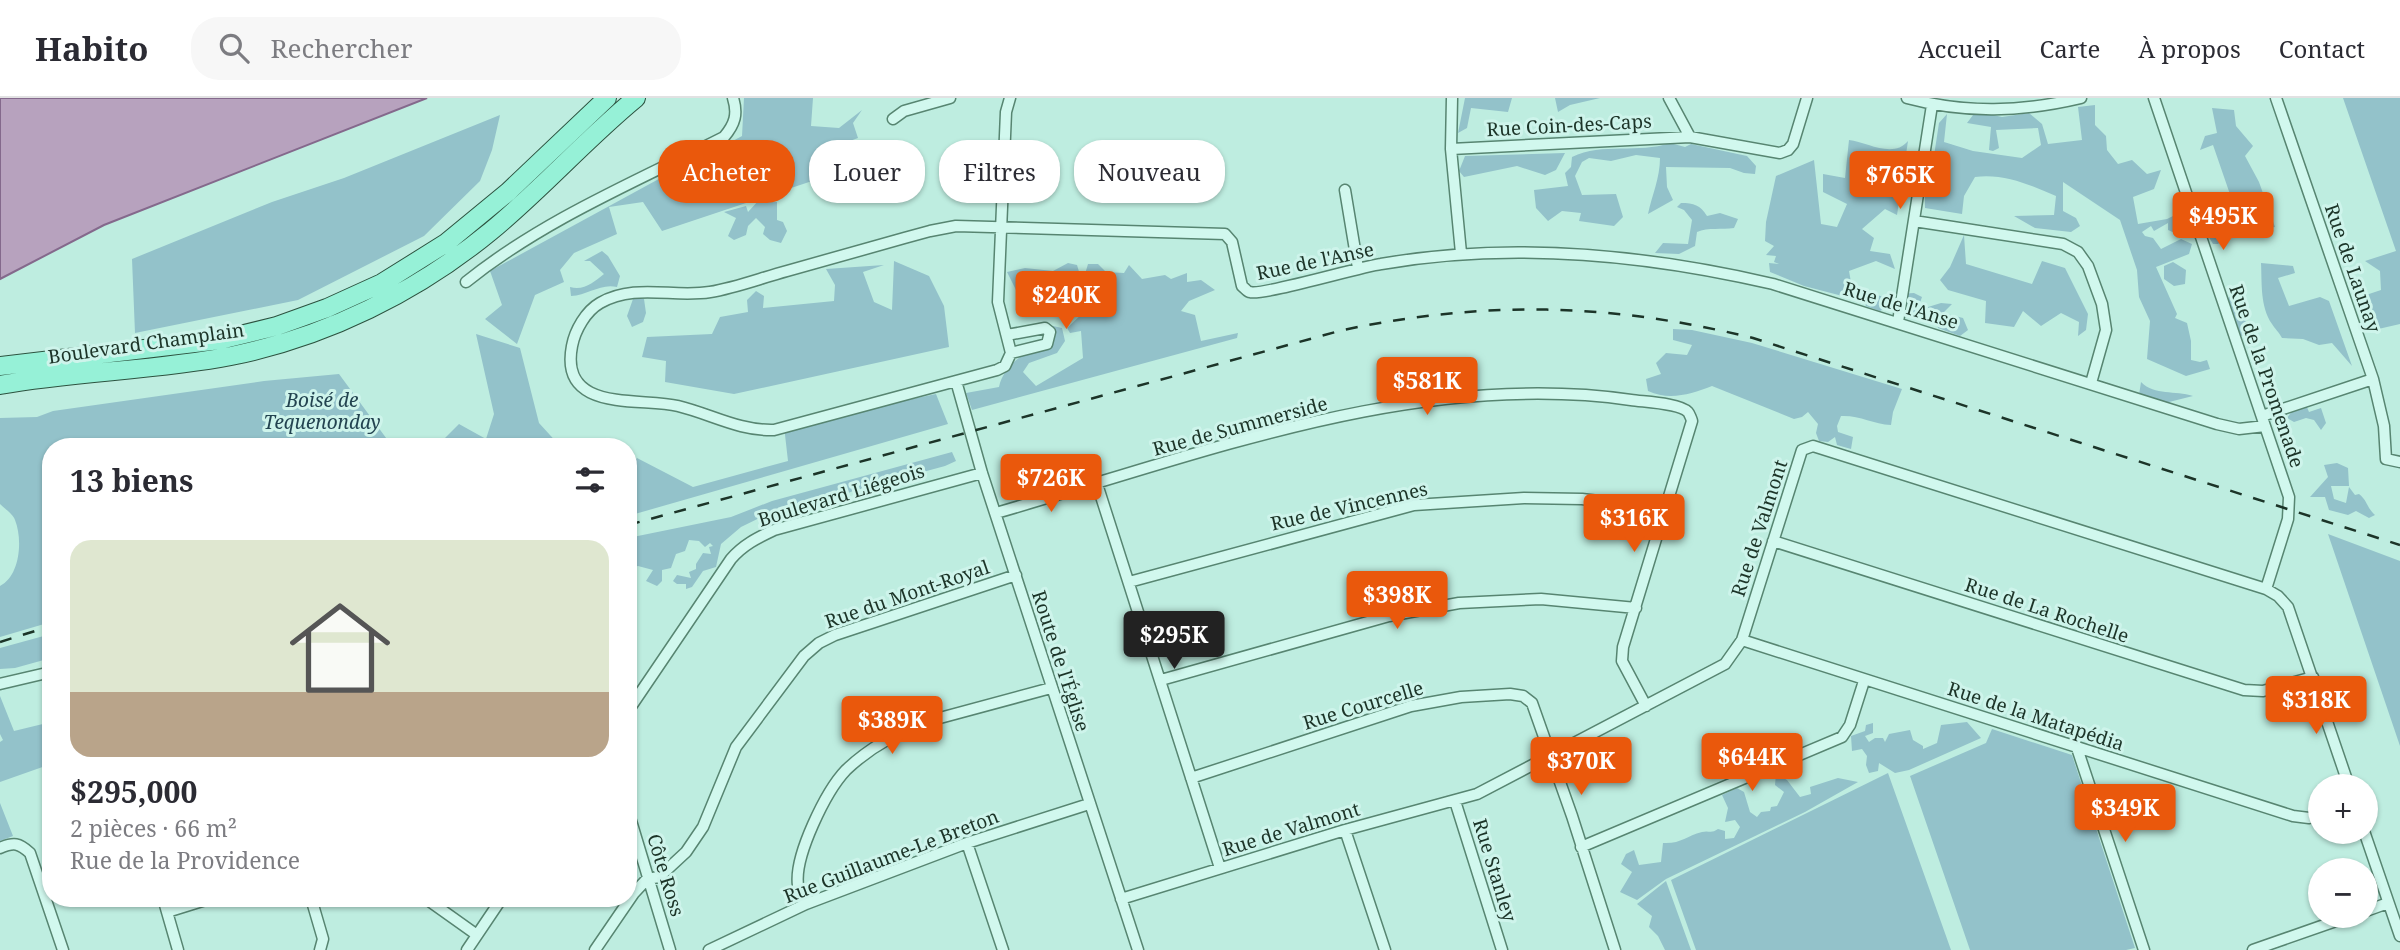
<!DOCTYPE html>
<html lang="fr">
<head>
<meta charset="utf-8">
<style>
  body { margin:0; font-family:"Noto Serif",serif; background:#f7f7f7; color:#2b2b33; height:100vh; display:flex; flex-direction:column; font-size:26px; white-space:nowrap }
  * { box-sizing:border-box; margin:0 }
  p { font-size:23px; color:#7c7c81 }
  .icon { flex:none; width:38px; height:38px; fill:none; stroke:currentColor; stroke-width:2; stroke-linecap:round; stroke-linejoin:round }
  .map { position:relative; flex:1; overflow:hidden }
  .details { position:absolute; left:42px; top:340px; width:595px; height:469px; display:flex; flex-direction:column; background:#fff; border-radius:28px; box-shadow:0 2px 5px #0004 }
  .details>* { flex:none }
  .hud { position:absolute; left:658px; top:42px; width:665px; height:63px; display:flex; gap:14px }
  .buttons { position:absolute; left:2308px; top:676px; display:grid; gap:14px }
  .buttons a { display:grid; place-items:center; width:70px; height:70px; border-radius:50%; background:#fff; box-shadow:0 2px 5px #0004; font-size:35px }
  .price { position:absolute; translate:-50% -60px; padding:0 16px; border-radius:7px; background:#ea580c; color:#fff; font-size:23px; line-height:46px; filter:drop-shadow(0 2px 4px #0008) }
  .price::after { content:''; position:absolute; left:50%; top:42px; width:21px; height:16px; margin-left:-10px; background:inherit; clip-path:polygon(0 0,100% 0,50% 100%) }
  .price.active { background:#222; color:#fff }
  ul { padding:0; list-style:none }
  li { display:grid; align-content:center; gap:14px; height:371px; padding:0 28px }
  li span { display:grid; place-items:center; height:217px; border-radius:21px; color:#555 }
  li>.icon { margin-inline-start:auto }
  span .icon { width:126px; height:126px; fill:#fffc; stroke-width:1 }
  li b { font-size:30px }
  h2 { display:flex; justify-content:space-between; align-items:center; height:84px; padding:0 28px; font-size:30px }
  .tag { padding:0 24px; border-radius:28px; background:#fff; box-shadow:0 2px 5px #0004; font-size:24px; line-height:63px }
  .tag.active { background:#ea580c; color:#fff }
  header { display:flex; align-items:center; gap:42px; box-sizing:border-box; height:98px; padding:0 35px; background:#fff; border-bottom:2px solid #e1e1e2 }
  header strong { font-size:33px }
  nav { display:flex; gap:38px; margin-inline-start:auto; font-size:24px }
  .search { width:490px; height:63px; background:#f7f7f7; display:flex; align-items:center; gap:18px; box-sizing:border-box; padding:0 24px; border-radius:28px; color:#7c7c81; font-size:26px }
  .map>svg:first-child { display:block }
  .green { fill:#93c2ca }
  .water { fill:#b7a2be; stroke:#84698c; stroke-width:2 }
  .lines { fill:none; stroke-linecap:round; stroke-linejoin:round }
  .street-casing { stroke:#578571; stroke-width:13 }
  .primary-casing { stroke:#2c523f; stroke-width:20 }
  .street { stroke:#d1f8ee; stroke-width:10 }
  .primary { stroke:#96f1d7; stroke-width:18 }
  .rail { stroke:#1c3428; stroke-width:2.5; stroke-dasharray:12 12; stroke-linecap:butt }
  .labels { text-anchor:middle; stroke-width:6; stroke-linejoin:round; paint-order:stroke }
  .street-label { font-size:19px; fill:#1c3428; stroke:#cef4eb }
  .park-label { font-size:19px; font-style:italic; fill:#234350; stroke:#cef4eb }
</style>
</head>
<body>
<header>
<strong>Habito</strong>
<div class="search"><svg class="icon" aria-label="search" viewBox="0 0 24 24"><circle cx="10" cy="10" r="6"/><path d="M15 15l6 6"/></svg>Rechercher</div>
<nav><a>Accueil</a><a>Carte</a><a>À propos</a><a>Contact</a></nav>
</header>
<div class="map">
<svg width="2400" height="852" viewBox="0 0 2400 852">
  <rect width="100%" height="100%" fill="#beede0"/>
  <!-- green -->
  <path class="green" d="M 744,0 L 813,0 L 811,28 L 839,30 L 862,12 L 853,25 L 858,40 L 817,55 L 824,79 L 662,133 L 643,104 L 609,109 L 617,136 L 574,155 L 560,172 L 564,184 L 535,197 L 517,246 L 485,221 L 502,207 L 490,173 L 679,70 L 722,54 L 729,64 L 740,58 L 729,45 L 742,38 Z
    M 1465,0 L 1512,0 L 1508,14 L 1471,10 L 1467,30 L 1458,35 Z
    M 1555,0 L 1600,0 L 1570,7 L 1558,14 Z
    M 2343,0 L 2400,0 L 2400,226 L 2374,232 L 2363,198 L 2381,192 L 2380,173 L 2365,163 L 2396,153 Z
    M 2095,7 L 2095,27 L 2106,38 L 2107,52 L 2118,66 L 2132,62 L 2147,76 L 2161,72 L 2154,91 L 2133,99 L 2138,126 L 2167,121 L 2173,118 L 2182,128 L 2177,136 L 2168,132 L 2168,125 L 2154,133 L 2151,128 L 2142,134 L 2145,138 L 2153,140 L 2161,151 L 2181,141 L 2192,146 L 2189,156 L 2156,169 L 2177,216 L 2175,220 L 2187,225 L 2191,243 L 2191,262 L 2200,264 L 2207,262 L 2210,271 L 2186,278 L 2147,261 L 2150,223 L 2139,199 L 2137,172 L 2120,122 L 2063,84 L 2063,113 L 2076,120 L 2080,128 L 2071,134 L 2035,130 L 2014,118 L 2054,117 L 2056,98 C 2031,87 2003,75 1975,79 L 1964,98 L 1962,116 L 1925,110 L 1925,99 L 1932,71 L 1939,25 L 1947,16 L 1944,44 L 1973,53 L 2022,60 L 2041,47 L 2038,30 L 1996,32 L 1999,50 L 1993,53 L 1989,52 L 1991,29 L 1967,25 L 1976,13 L 2002,19 L 2029,15 L 2042,26 L 2048,46 L 2082,42 L 2078,9 Z
    M 2212,10 L 2234,12 L 2236,28 L 2253,48 L 2245,58 L 2259,84 L 2275,129 L 2243,134 L 2213,47 L 2200,52 L 2205,38 L 2217,35 Z
    M 500,17 L 492,52 L 480,83 L 424,138 L 298,202 L 135,235 L 132,161 L 272,104 L 344,80 Z
    M 1849,42 C 1867,44 1893,61 1908,43 L 1897,117 L 1885,111 L 1862,131 L 1874,140 L 1870,153 L 1890,156 L 1895,171 L 1876,163 L 1849,173 L 1854,201 L 1804,188 L 1770,174 L 1769,165 L 1779,166 L 1774,164 L 1776,158 L 1766,157 L 1774,148 L 1765,143 L 1766,124 L 1776,78 L 1814,62 L 1821,126 L 1837,129 L 1847,106 L 1823,94 L 1823,76 L 1845,80 Z
    M 1670,45 L 1685,49 L 1691,46 L 1747,58 L 1756,68 L 1755,76 L 1744,75 L 1730,70 L 1666,69 L 1667,89 L 1673,102 L 1648,116 C 1652,97 1660,80 1660,60 L 1636,57 L 1611,63 L 1589,60 L 1582,64 L 1575,78 L 1582,97 L 1616,96 L 1623,119 L 1614,128 L 1579,123 L 1581,115 L 1562,113 L 1548,123 L 1536,110 L 1534,92 L 1568,88 L 1565,75 L 1571,69 L 1572,59 C 1603,44 1638,56 1670,45 Z
    M 1565,55 L 1556,72 L 1545,77 L 1517,68 L 1464,79 L 1459,73 L 1465,58 Z
    M 759,102 L 777,104 L 777,122 L 783,124 L 787,133 L 781,145 L 770,142 L 763,136 L 765,129 L 756,120 L 748,128 L 746,137 L 734,142 L 728,138 L 736,120 L 724,114 L 746,108 L 748,114 Z
    M 2199,104 L 2207,105 L 2210,117 L 2215,115 L 2214,126 L 2223,141 L 2218,146 L 2213,146 L 2207,136 L 2194,135 L 2194,109 Z
    M 1681,105 C 1694,105 1700,107 1707,118 L 1720,115 L 1738,121 L 1734,130 C 1722,132 1708,129 1697,134 L 1695,148 L 1679,156 L 1655,155 L 1663,145 L 1688,146 L 1692,122 L 1684,112 L 1677,109 Z
    M 1964,137 L 1966,166 L 2032,186 L 2042,163 L 2065,170 L 2088,216 L 2086,232 L 2078,238 L 2079,224 L 2061,215 L 2041,228 L 2023,213 L 2014,229 L 1985,225 L 1986,203 L 1948,192 L 1940,182 L 1950,169 Z
    M 602,153 L 608,158 L 620,178 L 617,189 C 601,185 588,197 571,198 L 570,189 C 584,193 594,184 604,176 L 590,163 L 584,163 Z
    M 894,163 L 929,178 L 944,208 L 949,249 L 734,296 L 665,284 L 666,263 L 642,259 L 647,239 L 712,236 L 720,219 L 748,214 L 747,202 L 756,193 L 764,198 L 763,210 L 834,203 L 835,187 L 826,171 L 884,167 L 863,174 L 874,204 L 892,212 Z
    M 2173,164 L 2186,172 L 2185,186 L 2174,188 L 2164,181 L 2164,168 Z
    M 1068,165 L 1077,167 L 1080,177 L 1085,176 L 1088,166 L 1098,166 L 1106,174 L 1124,175 L 1129,167 L 1142,181 L 1165,177 L 1171,181 L 1187,175 L 1187,184 L 1201,182 L 1215,192 L 1189,203 L 1181,213 L 1195,217 L 1201,243 L 1238,235 L 1237,240 L 972,312 L 966,295 L 999,289 C 1004,264 1033,250 1054,238 L 1053,228 L 1062,230 L 1065,243 L 1057,255 L 1029,265 L 1023,274 L 1036,288 L 1083,260 L 1081,233 L 1070,235 L 1067,230 L 1083,215 L 1076,203 L 1063,192 L 1049,202 L 1054,183 L 1044,191 L 1030,197 L 1016,192 L 1007,174 L 1025,170 L 1053,173 Z
    M 2261,165 L 2293,168 L 2295,175 L 2278,180 L 2289,208 L 2320,199 L 2329,203 L 2352,268 L 2332,245 L 2319,247 L 2303,241 L 2282,240 C 2279,234 2275,231 2272,226 C 2260,209 2262,185 2261,165 Z
    M 1914,195 L 1922,199 L 1917,213 L 1904,219 L 1895,210 L 1898,196 Z
    M 2235,195 L 2239,201 L 2237,206 L 2246,210 L 2244,220 L 2250,232 L 2248,237 L 2240,238 L 2237,226 L 2229,219 L 2232,212 L 2228,200 Z
    M 1873,196 L 1884,199 L 1889,208 L 1880,213 L 1866,208 L 1863,200 Z
    M 633,201 L 644,201 L 646,215 L 643,224 L 632,229 L 627,218 Z
    M 1941,205 L 1952,206 L 1943,215 L 1963,220 L 1968,232 L 1960,238 L 1938,230 L 1936,222 L 1926,217 L 1928,209 Z
    M 1673,231 L 1692,232 L 1752,245 L 1902,291 L 1893,314 L 1891,327 C 1873,326 1859,317 1841,318 L 1837,328 L 1838,334 L 1853,339 L 1851,351 L 1837,347 L 1835,339 L 1828,344 L 1819,343 L 1816,335 L 1818,326 L 1808,314 L 1802,319 L 1794,321 L 1712,288 C 1691,296 1670,303 1648,293 L 1646,281 L 1661,276 L 1656,265 L 1666,255 L 1687,257 L 1692,247 L 1673,242 Z
    M 476,236 L 520,250 L 539,325 L 560,348 L 437,348 L 459,326 L 486,341 L 494,316 Z
    M 339,276 L 392,348 L 51,348 L 51,524 L 0,539 L 0,488 C 20,478 23,442 15,422 C 13,416 5,411 0,406 L 0,320 L 37,319 L 53,313 L 264,283 Z
    M 2141,284 C 2155,298 2175,292 2193,298 L 2165,305 L 2139,297 Z
    M 936,296 L 948,326 L 628,418 L 628,375 L 637,360 L 693,389 L 788,363 L 784,328 Z
    M 2306,307 L 2309,314 L 2321,310 L 2326,325 L 2321,332 L 2314,322 L 2306,320 L 2294,324 L 2287,320 L 2293,312 Z
    M 952,354 L 956,363 L 945,368 L 853,393 L 813,410 L 776,412 L 741,429 L 721,446 L 716,469 L 703,473 L 692,489 L 686,491 L 686,486 L 677,486 L 673,483 L 677,477 L 691,480 L 689,474 L 696,471 L 696,466 L 703,455 L 711,456 L 709,449 L 713,448 L 710,445 L 705,449 L 699,443 L 689,442 L 685,453 L 676,456 L 671,470 L 662,472 L 662,483 L 657,488 L 646,483 L 653,472 L 638,468 L 628,470 L 628,440 L 731,419 L 772,403 Z
    M 2337,365 L 2348,370 L 2349,388 L 2331,388 L 2334,401 L 2346,405 L 2349,389 L 2355,397 L 2359,396 C 2367,402 2367,410 2375,417 L 2369,420 L 2356,413 L 2348,417 L 2329,412 L 2325,399 L 2310,399 L 2328,379 L 2324,367 Z
    M 2328,436 L 2400,463 L 2400,648 Z
    M 51,536 L 51,560 L 15,570 L 0,571 L 0,550 Z
    M 0,598 L 14,633 L 51,624 L 51,666 L 0,684 L 0,644 L 3,642 L 0,636 Z
    M 1967,624 L 1981,640 L 1909,672 L 1895,675 L 1879,665 L 1878,673 L 1869,675 L 1866,667 L 1867,658 L 1862,651 L 1852,653 L 1851,638 L 1865,633 L 1866,627 L 1873,625 L 1873,635 L 1865,638 L 1869,644 L 1875,640 L 1883,640 L 1885,644 L 1889,636 L 1910,632 L 1913,642 L 1923,648 L 1923,651 L 1937,645 L 1941,627 Z
    M 1992,631 L 2072,657 L 2135,850 L 2126,852 L 1970,852 L 1910,678 L 1986,645 Z
    M 1888,675 L 1951,852 L 1696,852 L 1671,782 Z
    M 1776,676 L 1787,682 L 1800,699 L 1811,696 L 1810,689 L 1838,680 L 1858,684 L 1805,714 L 1666,781 L 1637,802 L 1620,794 L 1632,774 L 1621,766 L 1626,756 L 1634,752 L 1639,767 L 1661,764 L 1663,745 C 1681,746 1686,738 1702,734 C 1709,732 1711,736 1718,731 L 1725,733 L 1725,741 L 1734,740 L 1740,729 L 1735,722 L 1725,724 L 1728,710 L 1722,697 L 1737,690 L 1744,694 L 1750,714 L 1757,719 L 1761,714 L 1770,713 L 1771,709 L 1777,708 L 1784,694 L 1775,687 Z
    M 0,705 L 13,738 L 0,743 Z
    M 1666,783 L 1691,852 L 1665,852 L 1658,838 L 1649,829 L 1652,818 L 1637,806 Z"/>
  <!-- water -->
  <path class="water" d="M 0,0 L 427,0 L 104,127 L 0,181 Z"/>
  <g class="lines">
    <defs>
      <path id="street" d="M 1010,0 L 1006,14 L 998,204 L 1011,255 L 1005,268 L 997,272 L 774,332 C 739,333 711,316 678,308 C 639,299 559,315 572,248 C 575,232 586,213 600,205 C 635,185 673,200 710,194 C 735,190 761,180 787,173 C 834,160 882,146 930,133 L 956,128 L 1225,136 L 1232,144 L 1242,188 C 1245,190 1247,194 1250,194 C 1262,198 1359,169 1381,166 C 1512,143 1644,156 1773,186 L 2217,326 L 2239,331 L 2265,328
        M 1452,0 L 1451,51 L 1461,155
        M 1669,0 L 1690,39 L 1780,55 L 1788,52 L 1793,46 L 1807,0
        M 1907,0 C 1966,16 2022,14 2081,0
        M 2154,0 L 2289,399 L 2288,421 L 2266,491
        M 893,21 L 904,13 L 950,0
        M 1451,51 L 1690,39
        M 1345,92 L 1358,170
        M 1914,123 L 2063,146 L 2078,154 L 2088,168 L 2102,206 L 2106,232 L 2091,285
        M 466,184 C 543,122 637,83 724,39 C 735,26 738,16 733,0
        M 1898,224 L 1932,7
        M 1007,237 L 1045,230 L 1050,234 L 1047,246 L 1011,255
        M 2373,281 L 2384,328 L 2386,361 L 2400,364
        M 956,283 L 982,375 L 1138,852
        M 2262,318 L 2373,281 L 2276,0
        M 1097,386 L 1220,770
        M 996,415 C 1199,357 1416,271 1631,302 C 1644,304 1679,305 1688,314 C 1689,315 1692,322 1692,323 L 1623,549 L 1622,563 L 1646,608
        M 1773,443 L 2244,592 L 2263,593 L 2313,579
        M 1129,484 L 1414,407 L 1524,400 L 1582,401 L 1665,411
        M 1742,542 L 2293,718 L 2309,720 L 2320,717
        M 1161,582 L 1389,518 L 1459,505 L 1541,501 L 1636,510
        M 0,586 L 51,574
        M 628,613 L 731,461 C 743,447 757,440 774,432 L 982,375
        M 2077,650 L 2144,852
        M 1191,680 L 1411,608 L 1461,599 L 1510,596 L 1523,598 L 1532,605 L 1572,718 L 1615,852
        M 1455,703 L 1502,852
        M 628,713 L 670,852
        M 1345,732 L 1385,852
        M 2364,733 L 2400,838
        M 967,745 L 1003,852
        M 1581,749 L 1842,639 L 1850,627 L 1864,583
        M 0,750 C 14,744 19,745 30,755 L 63,852
        M 163,800 L 178,852
        M 311,800 L 323,841 L 320,852
        M 425,800 L 477,837
        M 1121,801 L 1345,732 L 1477,696 L 1725,566 L 1742,542 L 1802,352 L 1813,348 L 2266,491 L 2278,498 L 2288,509 L 2349,688
        M 806,806 C 804,800 798,793 798,787 C 794,758 826,693 846,672 C 868,651 896,635 925,624 L 1051,590
        M 2366,813 L 2388,805
        M 167,814 L 212,800
        M 467,852 L 502,800
        M 595,852 L 634,795 L 647,781 L 659,779 L 686,754 L 703,729 L 736,649 L 804,558 L 819,545 L 835,537 L 1016,477
        M 709,852 L 806,806 L 967,745 L 1089,706
        M 2253,852 L 2353,817"/>
      <path id="primary" d="M 0,268 L 220,242 L 277,228 L 327,210 L 382,185 L 446,145 L 508,94 L 607,0
        M 0,287 C 76,273 155,273 231,258 C 326,239 417,194 491,133 C 542,91 585,42 636,0"/>
    </defs>
    <!-- street casing -->
    <use href="#street" class="street-casing"/>
    <!-- primary casing -->
    <use href="#primary" class="primary-casing"/>
    <!-- street -->
    <use href="#street" class="street"/>
    <!-- primary -->
    <use href="#primary" class="primary"/>
    <!-- rail -->
    <path class="rail" d="M 628,427 L 1343,232 C 1487,202 1610,205 1753,240 L 2400,447
      M 0,544 L 51,528"/>
  </g>
  <g class="labels">
    <!-- street labels -->
    <g class="street-label">
      <text transform="translate(1569 27) rotate(-3)" y="7">Rue Coin-des-Caps</text>
      <text transform="translate(1315 163) rotate(-12)" y="7">Rue de l'Anse</text>
      <text transform="translate(2353 170) rotate(71)" y="7">Rue de Launay</text>
      <text transform="translate(1901 207) rotate(17)" y="7">Rue de l'Anse</text>
      <text transform="translate(146 245) rotate(-8)" y="7">Boulevard Champlain</text>
      <text transform="translate(2267 278) rotate(71)" y="7">Rue de la Promenade</text>
      <text transform="translate(1240 328) rotate(-15)" y="7">Rue de Summerside</text>
      <text transform="translate(841 397) rotate(-17)" y="7">Boulevard Liégeois</text>
      <text transform="translate(1349 408) rotate(-13)" y="7">Rue de Vincennes</text>
      <text transform="translate(1759 430) rotate(-72)" y="7">Rue de Valmont</text>
      <text transform="translate(907 496) rotate(-19)" y="7">Rue du Mont-Royal</text>
      <text transform="translate(2047 512) rotate(18)" y="7">Rue de La Rochelle</text>
      <text transform="translate(1061 563) rotate(72)" y="7">Route de l'Église</text>
      <text transform="translate(1363 607) rotate(-17)" y="7">Rue Courcelle</text>
      <text transform="translate(2036 618) rotate(18)" y="7">Rue de la Matapédia</text>
      <text transform="translate(1291 731) rotate(-17)" y="7">Rue de Valmont</text>
      <text transform="translate(891 758) rotate(-21)" y="7">Rue Guillaume-Le Breton</text>
      <text transform="translate(1495 772) rotate(73)" y="7">Rue Stanley</text>
      <text transform="translate(666 777) rotate(73)" y="7">Côte Ross</text>
    </g>
    <!-- park labels -->
    <g class="park-label">
      <text x="322" y="309">Boisé de<tspan x="322" dy="22">Tequenonday</tspan></text>
    </g>
  </g>
</svg>
<div class="buttons">
<a>+</a>
<a>−</a>
</div>
<b class="price" style="left:1900px;top:113px">$765K</b>
<b class="price" style="left:2223px;top:154px">$495K</b>
<b class="price" style="left:1066px;top:233px">$240K</b>
<b class="price" style="left:1427px;top:319px">$581K</b>
<b class="price" style="left:1051px;top:416px">$726K</b>
<b class="price" style="left:1634px;top:456px">$316K</b>
<b class="price" style="left:1397px;top:533px">$398K</b>
<b class="price active" style="left:1174px;top:573px">$295K</b>
<b class="price" style="left:2316px;top:638px">$318K</b>
<b class="price" style="left:892px;top:658px">$389K</b>
<b class="price" style="left:1752px;top:695px">$644K</b>
<b class="price" style="left:1581px;top:699px">$370K</b>
<b class="price" style="left:2125px;top:746px">$349K</b>
<div class="hud">
<a class="tag active">Acheter</a>
<a class="tag">Louer</a>
<a class="tag">Filtres</a>
<a class="tag">Nouveau</a>
</div>
<section class="details">
<h2>13 biens<svg class="icon" aria-label="filters" viewBox="0 0 24 24"><path d="M4 7h16M4 17h16"/><circle cx="9" cy="7" r="2"/><circle cx="15" cy="17" r="2"/></svg></h2>
<ul>
<li><span style="background:linear-gradient(#dfe7d0 70%,#b9a48a 0)"><svg class="icon" aria-label="home" viewBox="0 0 24 24"><path d="M3 11l9-7 9 7M6 9v11h12V9"/></svg></span><div><b>$295,000</b><p>2 pièces · 66 m²</p><p>Rue de la Providence</p></div></li>
</ul>
</section>
</div>
</body>
</html>
